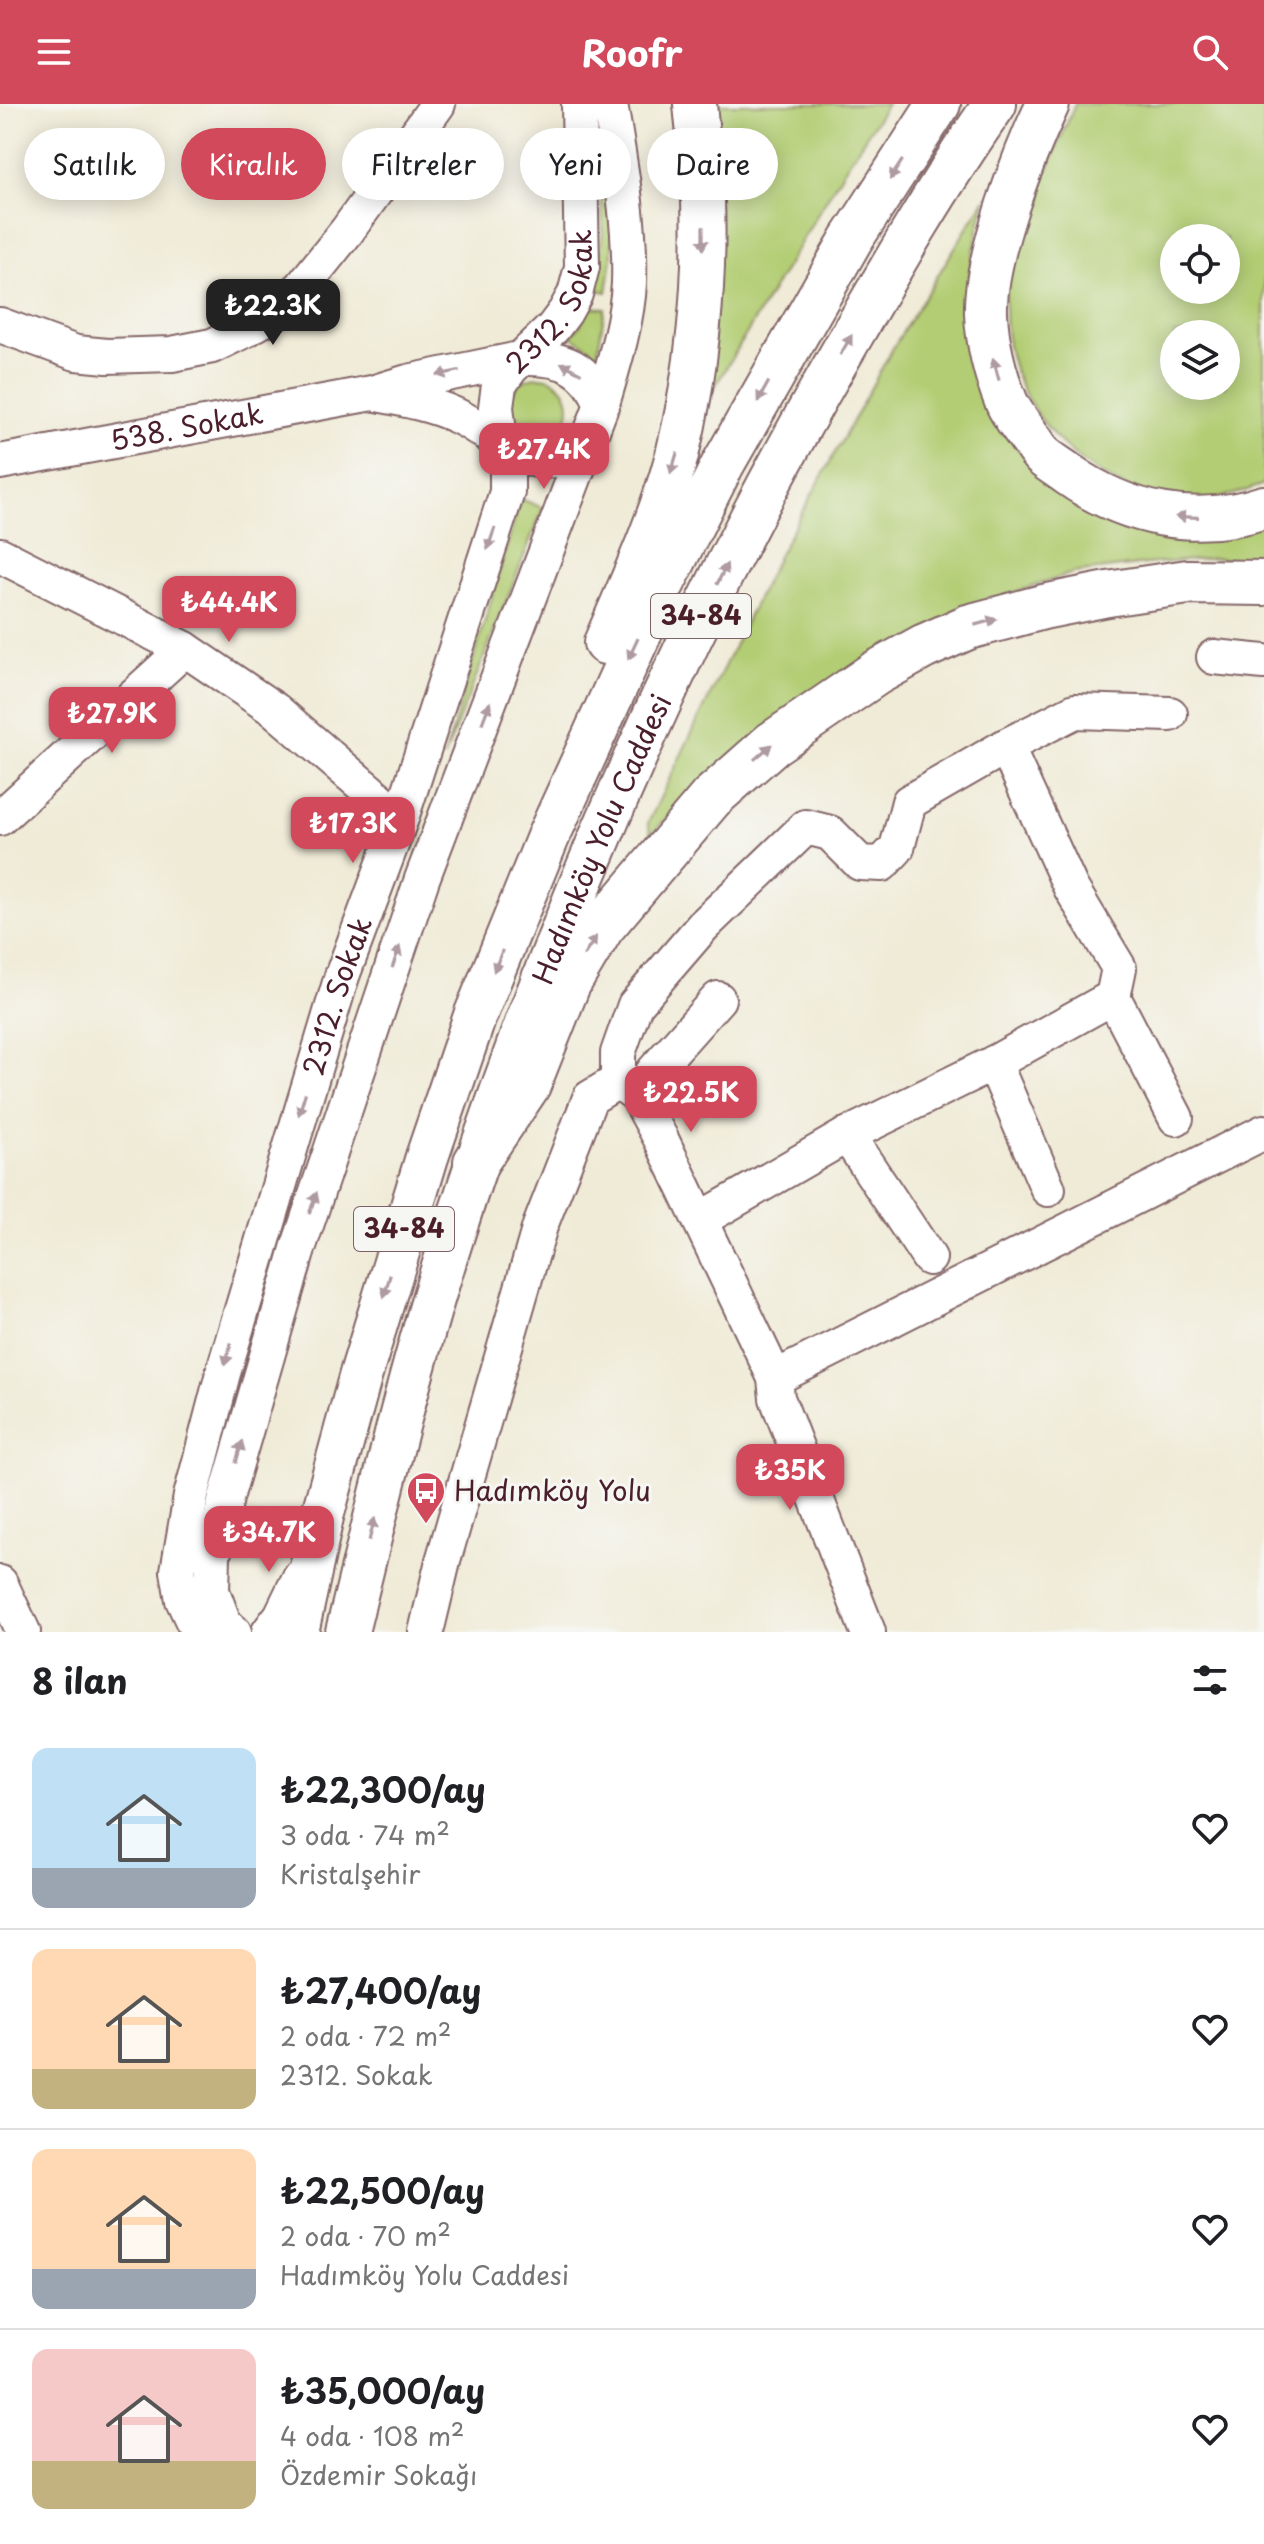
<!DOCTYPE html>
<html lang="tr">
<head>
<meta charset="utf-8">
<style>
  body { margin:0; font-family:"Playpen Sans",sans-serif; background:#f2f2f2; color:#202124; height:100vh; display:flex; flex-direction:column; font-size:30px; white-space:nowrap }
  * { box-sizing:border-box; margin:0 }
  p { font-size:26px; color:#757577 }
  .icon { flex:none; width:44px; height:44px; fill:none; stroke:currentColor; stroke-width:2; stroke-linecap:round; stroke-linejoin:round }
  .map { position:relative; height:1528px; overflow:hidden }
  .panel { display:flex; flex-direction:column; background:#fff; flex:1 }
  .panel>* { flex:none }
  .guide { position:absolute; left:24px; top:24px; width:800px; height:72px; display:flex; gap:16px }
  .controls { position:absolute; left:1160px; top:120px; display:grid; gap:16px }
  .controls a { display:grid; place-items:center; width:80px; height:80px; border-radius:50%; background:#fff; box-shadow:0 4px 20px #0003; font-size:40px }
  .price { position:absolute; translate:-50% -68px; padding:0 18px; border-radius:16px; background:#d1495b; color:#fff; font-size:26px; line-height:52px; filter:drop-shadow(0 2px 4px #0008) }
  .price::after { content:''; position:absolute; left:50%; top:48px; width:24px; height:18px; margin-left:-12px; background:inherit; clip-path:polygon(0 0,100% 0,50% 100%) }
  .price.active { background:#222; color:#fff }
  ul { padding:0; list-style:none }
  li { display:flex; align-items:center; gap:24px; height:200px; padding:0 32px }
  li+li { border-top:2px solid #e0e0e0 }
  li span { display:grid; place-items:center; flex:none; width:224px; height:160px; border-radius:16px; color:#555 }
  li>.icon { margin-inline-start:auto }
  span .icon { width:96px; height:96px; fill:#fffc; stroke-width:1 }
  li b { font-size:34px }
  h2 { display:flex; justify-content:space-between; align-items:center; height:96px; padding:0 32px; font-size:34px }
  .tag { padding:0 28px; border-radius:36px; background:#fff; box-shadow:0 4px 20px #0003; font-size:28px; line-height:72px }
  .tag.active { background:#d1495b; color:#fff }
  header { display:flex; justify-content:space-between; align-items:center; height:104px; padding:0 32px; background:#d1495b; color:#fff; font-size:36px; font-weight:700 }
  .map>svg:first-child { display:block }
  .green { fill:#b2cd73; stroke:#7e764f; stroke-width:2; fill-rule:evenodd }
  .lines { fill:none; stroke-linecap:round; stroke-linejoin:round }
  .minor-casing { stroke:#846667; stroke-width:38 }
  .major-casing { stroke:#846667; stroke-width:46 }
  .highway-casing { stroke:#846667; stroke-width:48 }
  .minor { stroke:#fff; stroke-width:34 }
  .major { stroke:#fff; stroke-width:42 }
  .highway { stroke:#fff; stroke-width:44 }
  .oneway { fill:#ae9aa0 }
  .labels { text-anchor:middle; stroke-width:6; stroke-linejoin:round; paint-order:stroke }
  .shield { fill:#f6f6f2; stroke:#7e6067; stroke-width:2 }
  .shield-label { font-size:26px; font-weight:bold; fill:#4a1f2b }
  .street-label { font-size:28px; fill:#4a1f2b; stroke:#f6f6f2 }
  .poi-label { font-size:28px; fill:#4a1f2b; stroke:#f6f6f2; text-anchor:start }
</style>
</head>
<body>
<header><svg class="icon" aria-label="menu" viewBox="0 0 24 24"><path d="M4 6h16M4 12h16M4 18h16"/></svg>Roofr<svg class="icon" aria-label="search" viewBox="0 0 24 24"><circle cx="10" cy="10" r="6"/><path d="M15 15l6 6"/></svg></header>
<div class="map">
<svg width="1264" height="1528" viewBox="0 0 1264 1528">
  <rect width="100%" height="100%" fill="#f6f6f2"/>
  <filter id="ink" filterUnits="userSpaceOnUse"><feTurbulence type="fractalNoise" baseFrequency=".0125" numOctaves="2"/><feDisplacementMap in="SourceGraphic" scale="16" xChannelSelector="R" yChannelSelector="G"/><feConvolveMatrix kernelMatrix="1 2 1 2 8 2 1 2 1" color-interpolation-filters="sRGB"/></filter>
  <filter id="wash" filterUnits="userSpaceOnUse"><feTurbulence type="fractalNoise" baseFrequency=".006" numOctaves="4" result="noise"/><feDisplacementMap in="SourceGraphic" scale="32" xChannelSelector="R" yChannelSelector="G"/><feGaussianBlur stdDeviation="1.8" result="paint"/><feColorMatrix in="noise" values="0 0 0 0 0 0 0 0 0 0 0 0 0 0 0 0 0 1.4 0 .05"/><feComposite in="paint" operator="in"/></filter>
  <g filter="url(#wash)">
    <rect width="100%" height="100%" fill="#f0ebd7"/>
    <!-- green -->
    <path class="green" d="M 594,0 L 612,126 L 612,155 L 607,188 L 597,186 L 603,123 Z
      M 715,0 L 887,0 L 844,66 L 710,291 Z
      M 1075,0 L 1264,0 L 1264,380 C 1241,389 1211,397 1187,397 C 1108,395 1028,327 1010,251 C 996,193 1014,132 1032,77 L 1042,80 ZM 1174,134 L 1226,134 L 1226,186 L 1174,186 ZM 1174,230 L 1226,230 L 1226,282 L 1174,282 Z
      M 985,95 L 970,164 L 970,233 L 980,289 L 1009,334 L 1042,374 L 1264,420 L 1264,460 L 1218,454 L 1146,460 L 1073,469 L 1007,491 L 704,677 L 651,730 L 648,719 L 778,452 L 894,242 Z
      M 588,203 L 605,204 L 597,252 L 590,244 L 571,232 L 580,222 Z
      M509 303a30 30 0 1 1 60 0a30 30 0 1 1-60 0Z
      M 521,395 L 543,404 L 444,654 Z"/>
  </g>
  <g filter="url(#ink)">
    <g class="lines">
      <defs>
        <g id="minor">
          <path d="M 0,221 L 76,249 L 107,252 L 172,250 L 212,242 L 245,226 L 274,209 L 302,183 L 347,127 L 438,0"/>
          <path d="M 377,290 C 403,295 431,300 455,311 C 506,334 522,376 584,347"/>
          <path id="s1" d="M 0,358 L 372,289 L 408,278 L 524,254 C 563,253 587,263 602,300"/>
          <path d="M 0,451 L 185,545 L 275,606 L 401,714"/>
          <path d="M 1214,553 L 1264,558"/>
          <path d="M 0,714 L 185,545"/>
          <path d="M 1113,893 L 1176,1014"/>
          <path d="M 994,959 L 1048,1085"/>
          <path d="M 618,977 L 618,949 L 635,901 L 703,822 L 806,723 L 830,729 L 860,759 L 882,760 L 897,744 L 909,698 L 1006,642 L 1075,607 L 1170,610"/>
          <path d="M 637,991 L 654,967 L 718,895"/>
          <path d="M 847,1031 L 929,1154"/>
          <path d="M 700,1116 L 847,1031 L 994,959 L 1113,893 L 1119,864 L 1071,784 L 1006,642"/>
          <path d="M 775,1274 L 777,1294 L 868,1528"/>
          <path d="M 0,1479 L 23,1528"/>
          <path id="s2" d="M 198,1528 L 183,1496 L 178,1467 L 191,1392 L 223,1269 L 342,872 L 401,714 L 507,388 L 507,344 L 499,328 L 496,303 L 499,281 L 510,265 L 553,224 L 565,208 L 575,190 L 582,163 L 579,0"/>
          <path d="M 234,1528 L 224,1519 L 212,1487 L 213,1452 L 226,1394 L 298,1145 L 422,775 L 602,300 C 613,262 627,219 629,179 C 631,119 620,59 610,0"/>
          <path d="M 269,1528 L 281,1512 L 300,1473"/>
          <path d="M 426,1528 L 443,1457 L 540,1122 L 590,994 L 618,977 L 637,991 L 661,1035 L 775,1274 L 1264,1028"/>
        </g>
        <g id="major">
          <path d="M 1048,0 C 1024,50 984,154 986,209 C 987,238 995,271 1006,297 C 1011,310 1022,322 1029,333 C 1034,339 1038,347 1043,352 C 1051,359 1060,364 1068,370 C 1126,411 1196,426 1264,403"/>
          <path d="M 605,539 C 631,478 660,416 677,351 C 697,272 706,179 703,97 C 702,65 698,32 695,0"/>
          <path d="M 297,1528 L 322,1413 L 361,1270 L 427,1053 L 475,912 L 548,733 L 659,488 L 723,360 L 851,136 L 939,0"/>
          <path id="s3" d="M 347,1528 C 376,1411 403,1294 438,1179 C 537,856 672,543 841,250 C 890,165 939,80 995,0"/>
        </g>
        <path id="highway" d="M 476,1058 L 528,981 L 568,880 L 602,823 L 711,694 L 772,640 L 876,569 L 923,543 L 968,523 L 1043,503 L 1108,490 L 1188,478 L 1264,479"/>
      </defs>
      <!-- minor casing -->
      <use href="#minor" class="minor-casing"/>
      <!-- major casing -->
      <use href="#major" class="major-casing"/>
      <!-- highway casing -->
      <use href="#highway" class="highway-casing"/>
      <!-- minor -->
      <use href="#minor" class="minor"/>
      <!-- major -->
      <use href="#major" class="major"/>
      <!-- highway -->
      <use href="#highway" class="highway"/>
    </g>
    <!-- one-way arrows -->
    <defs><path id="oneway-solid" d="M-6-.8H1V-3.2L6.5 0L1 3.2V.8H-6Z" transform="scale(2)"/></defs>
    <g class="oneway">
      <use href="#oneway-solid" transform="translate(896 66) rotate(123)"/>
      <use href="#oneway-solid" transform="translate(703 134) rotate(90)"/>
      <use href="#oneway-solid" transform="translate(846 241) rotate(-60)"/>
      <use href="#oneway-solid" transform="translate(571 264) rotate(-152)"/>
      <use href="#oneway-solid" transform="translate(996 265) rotate(-105)"/>
      <use href="#oneway-solid" transform="translate(448 269) rotate(168)"/>
      <use href="#oneway-solid" transform="translate(763 288) rotate(119)"/>
      <use href="#oneway-solid" transform="translate(674 359) rotate(107)"/>
      <use href="#oneway-solid" transform="translate(1187 413) rotate(-178)"/>
      <use href="#oneway-solid" transform="translate(491 435) rotate(109)"/>
      <use href="#oneway-solid" transform="translate(722 470) rotate(-64)"/>
      <use href="#oneway-solid" transform="translate(986 518) rotate(-15)"/>
      <use href="#oneway-solid" transform="translate(633 545) rotate(115)"/>
      <use href="#oneway-solid" transform="translate(486 609) rotate(-69)"/>
      <use href="#oneway-solid" transform="translate(763 648) rotate(-41)"/>
      <use href="#oneway-solid" transform="translate(590 842) rotate(-57)"/>
      <use href="#oneway-solid" transform="translate(396 853) rotate(-71)"/>
      <use href="#oneway-solid" transform="translate(498 857) rotate(112)"/>
      <use href="#oneway-solid" transform="translate(302 1000) rotate(107)"/>
      <use href="#oneway-solid" transform="translate(313 1099) rotate(-71)"/>
      <use href="#oneway-solid" transform="translate(387 1182) rotate(106)"/>
      <use href="#oneway-solid" transform="translate(228 1250) rotate(106)"/>
      <use href="#oneway-solid" transform="translate(239 1348) rotate(-74)"/>
      <use href="#oneway-solid" transform="translate(372 1425) rotate(-76)"/>
    </g>
  </g>
  <!-- icons -->
  <defs>
    <symbol id="bus-pin" viewBox="-11 -11 22 30"><path d="M0 17L-7.5 6A9.5 9.5 0 1 1 7.5 6Z" fill="#d1495b" stroke="#f6f6f2"/><path d="M-5-6H5V4H4V6H2V4H-2V6H-4V4H-5ZM-3.5-4V0h7V-4ZM-3.5 1.2v1.5H-2V1.2ZM2 1.2v1.5H3.5V1.2Z" fill="#fff"/></symbol>
  </defs>
  <g fill-rule="evenodd">
    <use href="#bus-pin" x="404" y="1365" width="44" height="60"/>
  </g>
  <g class="labels">
    <!-- shield labels -->
    <g class="shield">
      <rect x="651" y="490" width="100" height="44" rx="6"/>
      <rect x="354" y="1103" width="100" height="44" rx="6"/>
    </g>
    <g class="shield-label">
      <text x="701" y="521">34-84</text>
      <text x="404" y="1134">34-84</text>
    </g>
    <!-- street labels -->
    <g class="street-label">
      <text dy="10" stroke="none"><textPath href="#s2" startOffset="1406">2312. Sokak</textPath></text>
      <text dy="10" stroke="none"><textPath href="#s1" startOffset="190">538. Sokak</textPath></text>
      <text dy="10" stroke="none"><textPath href="#s3" startOffset="834">Hadımköy Yolu Caddesi</textPath></text>
      <text dy="10" stroke="none"><textPath href="#s2" startOffset="662">2312. Sokak</textPath></text>
    </g>
    <!-- poi labels -->
    <g class="poi-label">
      <text x="454" y="1397">Hadımköy Yolu</text>
    </g>
  </g>
</svg>
<div class="controls">
<a><svg class="icon" aria-label="locate" viewBox="0 0 24 24"><circle cx="12" cy="12" r="6"/><path d="M12 2v4M12 18v4M2 12h4M18 12h4"/></svg></a>
<a><svg class="icon" aria-label="layers" viewBox="0 0 24 24"><path d="M12 4l9 5-9 5-9-5zM3 14l9 5 9-5"/></svg></a>
</div>
<b class="price active" style="left:273px;top:243px">₺22.3K</b>
<b class="price" style="left:544px;top:387px">₺27.4K</b>
<b class="price" style="left:229px;top:540px">₺44.4K</b>
<b class="price" style="left:112px;top:651px">₺27.9K</b>
<b class="price" style="left:353px;top:761px">₺17.3K</b>
<b class="price" style="left:691px;top:1030px">₺22.5K</b>
<b class="price" style="left:790px;top:1408px">₺35K</b>
<b class="price" style="left:269px;top:1470px">₺34.7K</b>
<div class="guide">
<a class="tag">Satılık</a>
<a class="tag active">Kiralık</a>
<a class="tag">Filtreler</a>
<a class="tag">Yeni</a>
<a class="tag">Daire</a>
</div>
</div>
<section class="panel">
<h2>8 ilan<svg class="icon" aria-label="filters" viewBox="0 0 24 24"><path d="M4 7h16M4 17h16"/><circle cx="9" cy="7" r="2"/><circle cx="15" cy="17" r="2"/></svg></h2>
<ul>
<li><span style="background:linear-gradient(#bfe0f5 75%,#9aa5b1 0)"><svg class="icon" aria-label="home" viewBox="0 0 24 24"><path d="M3 11l9-7 9 7M6 9v11h12V9"/></svg></span><div><b>₺22,300/ay</b><p>3 oda · 74 m²</p><p>Kristalşehir</p></div><svg class="icon" aria-label="heart" viewBox="0 0 24 24"><path d="M12 20l-8-8c-3-5 5-10 8-4 3-6 11-1 8 4z"/></svg></li>
<li><span style="background:linear-gradient(#ffd9b3 75%,#c2b280 0)"><svg class="icon" aria-label="home" viewBox="0 0 24 24"><path d="M3 11l9-7 9 7M6 9v11h12V9"/></svg></span><div><b>₺27,400/ay</b><p>2 oda · 72 m²</p><p>2312. Sokak</p></div><svg class="icon" aria-label="heart" viewBox="0 0 24 24"><path d="M12 20l-8-8c-3-5 5-10 8-4 3-6 11-1 8 4z"/></svg></li>
<li><span style="background:linear-gradient(#ffd9b3 75%,#9aa5b1 0)"><svg class="icon" aria-label="home" viewBox="0 0 24 24"><path d="M3 11l9-7 9 7M6 9v11h12V9"/></svg></span><div><b>₺22,500/ay</b><p>2 oda · 70 m²</p><p>Hadımköy Yolu Caddesi</p></div><svg class="icon" aria-label="heart" viewBox="0 0 24 24"><path d="M12 20l-8-8c-3-5 5-10 8-4 3-6 11-1 8 4z"/></svg></li>
<li><span style="background:linear-gradient(#f6c9c9 70%,#c2b280 0)"><svg class="icon" aria-label="home" viewBox="0 0 24 24"><path d="M3 11l9-7 9 7M6 9v11h12V9"/></svg></span><div><b>₺35,000/ay</b><p>4 oda · 108 m²</p><p>Özdemir Sokağı</p></div><svg class="icon" aria-label="heart" viewBox="0 0 24 24"><path d="M12 20l-8-8c-3-5 5-10 8-4 3-6 11-1 8 4z"/></svg></li>
</ul>
</section>
</body>
</html>
